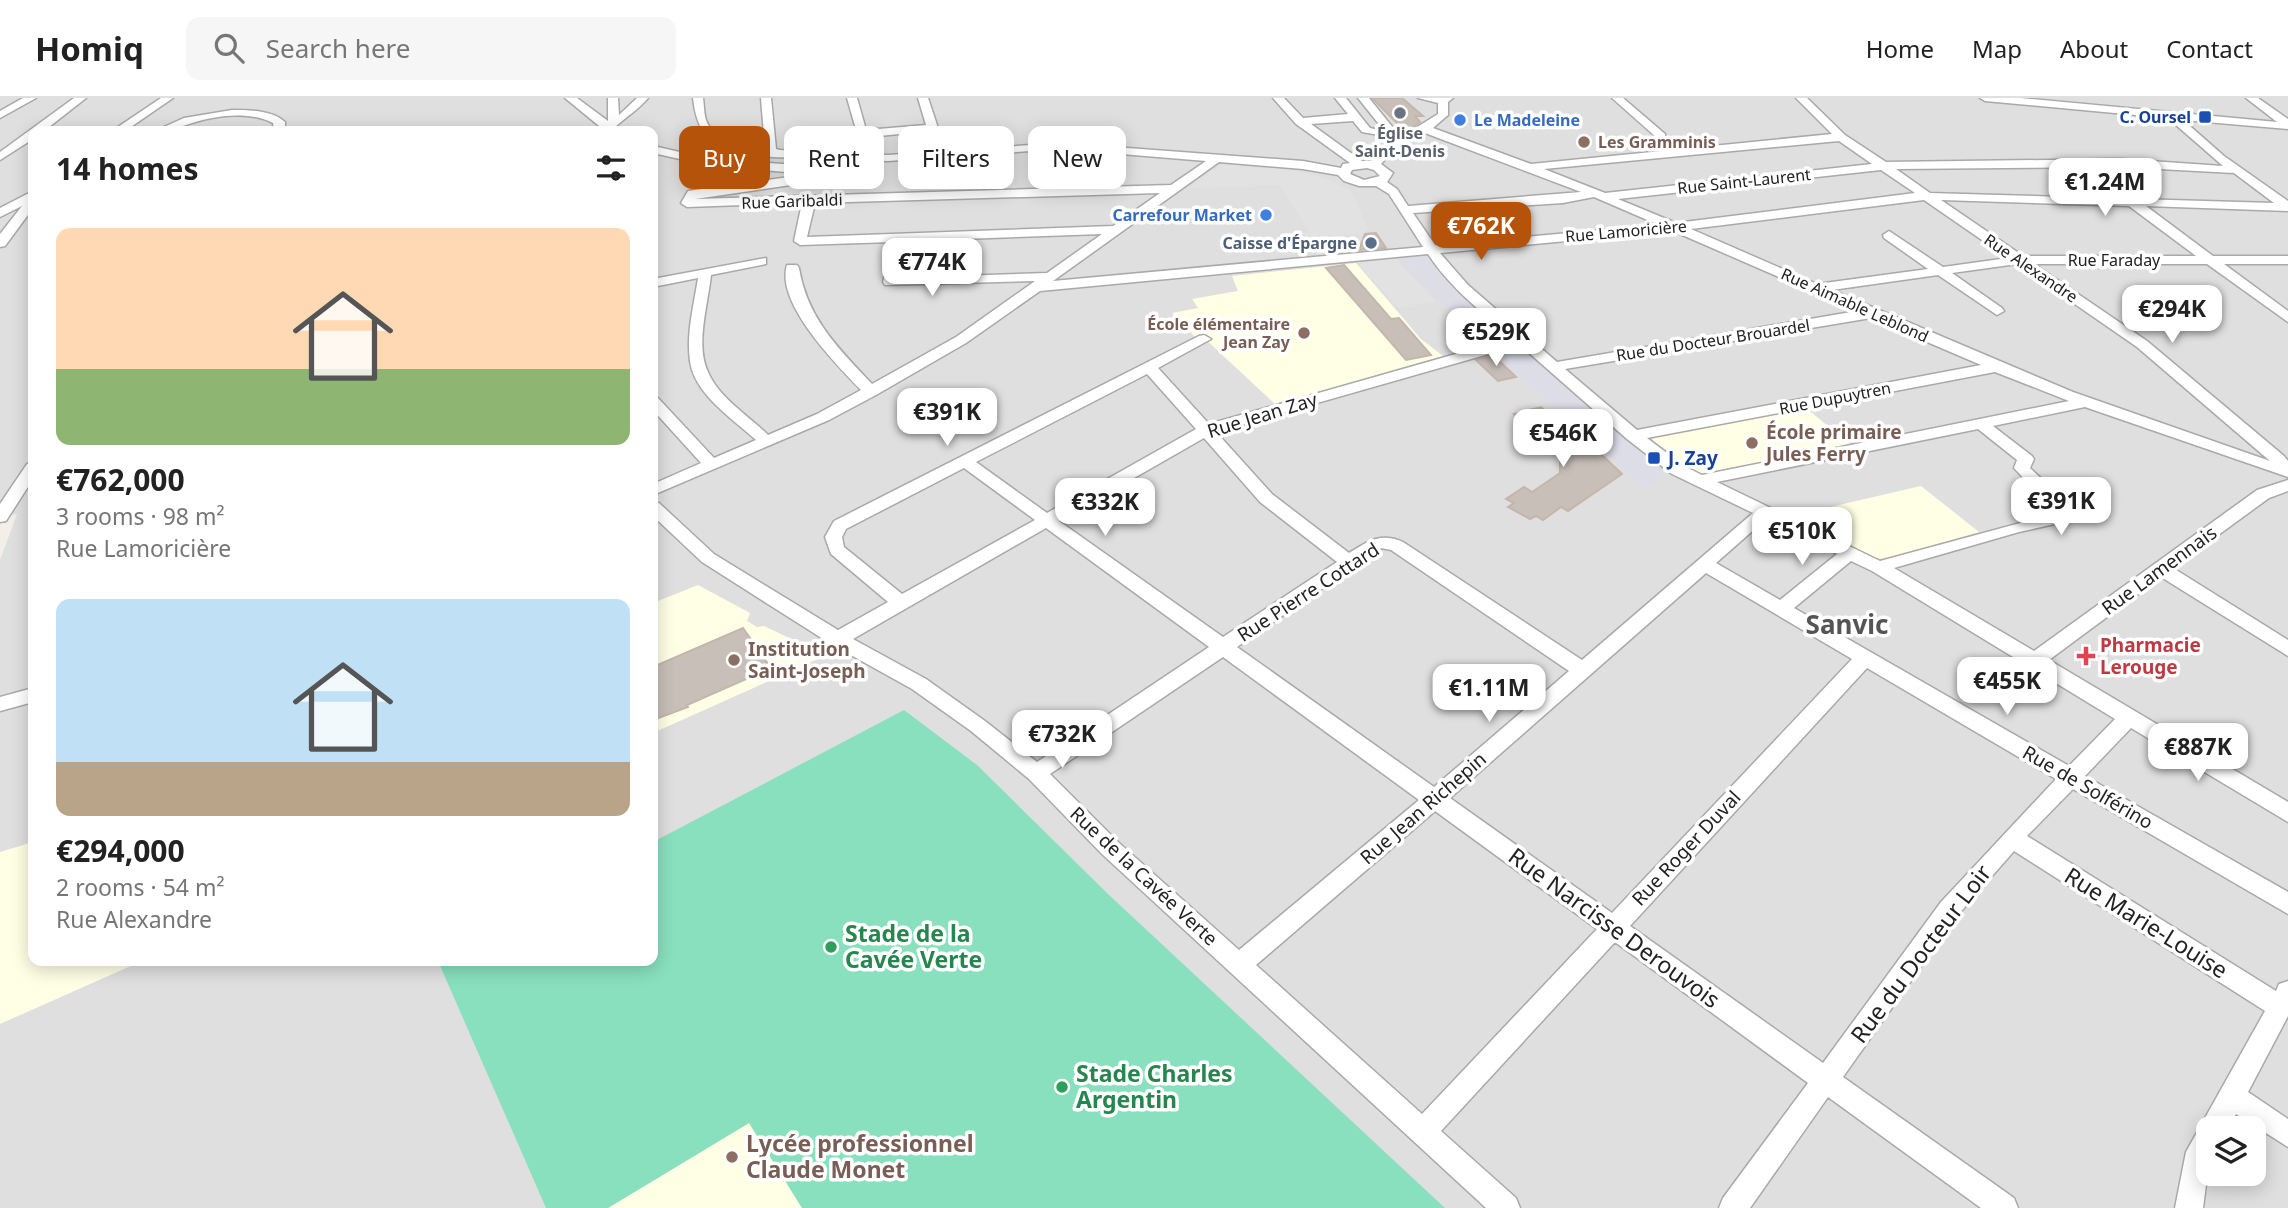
<!DOCTYPE html>
<html lang="en">
<head>
<meta charset="utf-8">
<style>
  body { margin:0; font-family:"Noto Sans",sans-serif; background:#f6f6f6; color:#222; height:100vh; display:flex; flex-direction:column; font-size:26px; white-space:nowrap }
  * { box-sizing:border-box; margin:0 }
  p { font-size:23px; color:#767676 }
  .icon { flex:none; width:38px; height:38px; fill:none; stroke:currentColor; stroke-width:2; stroke-linecap:round; stroke-linejoin:round }
  .map { position:relative; flex:1; overflow:hidden }
  .details { position:absolute; left:28px; top:28px; width:630px; height:840px; display:flex; flex-direction:column; background:#fff; border-radius:14px; box-shadow:0 4px 18px #0003 }
  .details>* { flex:none }
  .guide { position:absolute; left:679px; top:28px; width:665px; height:63px; display:flex; gap:14px }
  .buttons { position:absolute; left:2196px; top:1018px; display:grid; gap:14px }
  .buttons a { display:grid; place-items:center; width:70px; height:70px; border-radius:14px; background:#fff; box-shadow:0 4px 18px #0003; font-size:35px }
  .price { position:absolute; translate:-50% -60px; padding:0 16px; border-radius:14px; background:#fff; color:#222; font-size:23px; line-height:46px; filter:drop-shadow(0 2px 4px #0008) }
  .price::after { content:''; position:absolute; left:50%; top:42px; width:21px; height:16px; margin-left:-10px; background:inherit; clip-path:polygon(0 0,100% 0,50% 100%) }
  .price.active { background:#b45309; color:#fff }
  ul { padding:0; list-style:none }
  li { display:grid; align-content:center; gap:14px; height:371px; padding:0 28px }
  li span { display:grid; place-items:center; height:217px; border-radius:14px; color:#555 }
  li>.icon { margin-inline-start:auto }
  span .icon { width:126px; height:126px; fill:#fffc; stroke-width:1 }
  li b { font-size:30px }
  h2 { display:flex; justify-content:space-between; align-items:center; height:84px; padding:0 28px; font-size:30px }
  .chip { padding:0 24px; border-radius:14px; background:#fff; box-shadow:0 4px 18px #0003; font-size:24px; line-height:63px }
  .chip.active { background:#b45309; color:#fff }
  header { display:flex; align-items:center; gap:42px; box-sizing:border-box; height:98px; padding:0 35px; background:#fff; border-bottom:2px solid #e0e0e0 }
  header strong { font-size:33px }
  nav { display:flex; gap:38px; margin-inline-start:auto; font-size:24px }
  .search { width:490px; height:63px; background:#f6f6f6; display:flex; align-items:center; gap:18px; box-sizing:border-box; padding:0 24px; border-radius:14px; color:#767676; font-size:26px }
  .map>svg:first-child { display:block }
  .residential { fill:#e0dfdf; fill-rule:evenodd }
  .education { fill:#ffffe5 }
  .pitch { fill:#88e0be }
  .parking { fill:#e2e2e2 }
  .plaza { fill:#dddde8 }
  .building { fill:#c7bfb8; stroke:#c4b6ab; stroke-width:2 }
  .lines { fill:none; stroke-linecap:round; stroke-linejoin:round }
  .minor-casing { stroke:#a9a9a9; stroke-width:3 }
  .minor { fill:#fff; fill-rule:evenodd }
  .worship-dot { fill:#6b7280; stroke:#fff; stroke-width:2.5 }
  .transit-dot { fill:#1a4fb4; stroke:#fff; stroke-width:2.5 }
  .shop-dot { fill:#3f7fe0; stroke:#fff; stroke-width:2.5 }
  .education-dot { fill:#8d6e63; stroke:#fff; stroke-width:2.5 }
  .service-dot { fill:#5c6f8a; stroke:#fff; stroke-width:2.5 }
  .health-dot { fill:#e0444e; stroke:#fff; stroke-width:2.5 }
  .leisure-dot { fill:#2e9e5b; stroke:#fff; stroke-width:2.5 }
  .labels { text-anchor:middle; stroke-width:7; stroke-linejoin:round; paint-order:stroke }
  .far-transit-label { font-size:16px; font-weight:bold; fill:#164399; stroke:#fff; text-anchor:end }
  .far-shop-label { font-size:16px; font-weight:bold; fill:#366cbe; stroke:#fff; text-anchor:start }
  .far-worship-label { font-size:16px; font-weight:bold; fill:#5b616d; stroke:#fff }
  .far-education-label { font-size:16px; font-weight:bold; fill:#785e54; stroke:#fff; text-anchor:start }
  .far-street-label { font-size:16px; fill:#222; stroke:#fff }
  .far-service-label { font-size:16px; font-weight:bold; fill:#4e5e75; stroke:#fff; text-anchor:end }
  .street-label { font-size:19px; fill:#222; stroke:#fff }
  .education-label { font-size:19px; font-weight:bold; fill:#785e54; stroke:#fff; text-anchor:start }
  .transit-label { font-size:19px; font-weight:bold; fill:#164399; stroke:#fff; text-anchor:start }
  .health-label { font-size:19px; font-weight:bold; fill:#be3a42; stroke:#fff; text-anchor:start }
  .near-street-label { font-size:23px; fill:#222; stroke:#fff }
  .near-leisure-label { font-size:23px; font-weight:bold; fill:#27864d; stroke:#fff; text-anchor:start }
  .near-education-label { font-size:23px; font-weight:bold; fill:#785e54; stroke:#fff; text-anchor:start }
  .district-label { font-size:26px; font-weight:bold; fill:#555; stroke:#fff }
</style>
</head>
<body>
<header>
<strong>Homiq</strong>
<div class="search"><svg class="icon" aria-label="search" viewBox="0 0 24 24"><circle cx="10" cy="10" r="6"/><path d="M15 15l6 6"/></svg>Search here</div>
<nav><a>Home</a><a>Map</a><a>About</a><a>Contact</a></nav>
</header>
<div class="map">
<svg width="2288" height="1110" viewBox="0 0 2288 1110">
  <rect width="100%" height="100%" fill="#f2efe9"/>
  <!-- residential -->
  <path class="residential" d="M 0,0 L 2288,0 L 2288,1110 L 0,1110 L 0,462 L 17,416 L 0,418 ZM 33,33 L 653,33 L 653,863 L 33,863 ZM 2208,1031 L 2254,1031 L 2254,1076 L 2208,1076 Z"/>
  <!-- education -->
  <path class="education" d="M 1356,165 L 1421,241 L 1443,258 L 1275,306 L 1201,237 L 1195,239 L 1172,215 L 1198,210 L 1192,201 L 1238,193 L 1232,178 Z
    M 1806,310 L 1851,347 L 1706,376 L 1697,375 L 1652,342 L 1654,339 Z
    M 1921,388 L 1979,434 L 1885,461 L 1872,460 L 1787,419 Z
    M 698,487 L 750,515 L 747,523 L 757,529 L 764,528 L 785,538 L 820,560 L 653,635 L 653,505 Z
    M 33,744 L 33,863 L 142,863 L 0,926 L 0,754 Z
    M 749,1025 L 802,1110 L 608,1110 Z"/>
  <!-- pitch -->
  <path class="pitch" d="M 904,612 L 977,667 L 1108,796 L 1445,1110 L 802,1110 L 749,1025 L 608,1110 L 546,1110 L 438,863 L 653,863 L 653,744 Z"/>
  <!-- parking -->
  <path class="parking" d="M 1220,67 L 1289,71 L 1324,80 L 1351,92 L 1368,131 L 1364,135 L 1328,138 L 1339,156 L 1317,158 L 1305,136 L 1310,135 L 1279,87 L 1189,90 Z
    M 1395,160 L 1436,204 L 1398,210 L 1358,166 Z"/>
  <!-- plaza -->
  <path class="plaza" d="M 1423,155 L 1439,177 L 1668,375 L 1644,391 L 1482,244 L 1393,157 Z"/>
  <!-- building -->
  <path class="building" d="M 1372,0 L 1402,0 L 1423,18 L 1415,18 L 1420,24 L 1412,29 L 1397,28 L 1397,25 Z
    M 1376,135 L 1386,150 L 1359,152 L 1365,136 Z
    M 1344,167 L 1391,221 L 1399,220 L 1431,257 L 1406,262 L 1326,170 Z
    M 1492,258 L 1494,258 L 1516,279 L 1498,283 L 1476,262 Z
    M 1541,309 L 1561,328 L 1569,326 L 1622,376 L 1568,413 L 1561,409 L 1543,422 L 1536,418 L 1530,421 L 1508,409 L 1514,405 L 1506,401 L 1524,389 L 1532,394 L 1560,375 L 1560,359 L 1514,316 Z
    M 743,530 L 771,570 L 687,607 L 688,609 L 653,622 L 653,569 Z"/>
  <g class="lines">
    <defs>
      <path id="minor" d="M 23,0 L 36,0 L 0,20 L 0,13 Z
        M 74,0 L 86,0 L 44,33 L 33,33 L 33,41 L 0,62 L 0,54 Z
        M 161,0 L 173,0 L 125,33 L 112,33 Z
        M 565,0 L 577,0 L 608,23 L 608,0 L 618,0 L 619,17 L 637,0 L 648,0 C 638,12 626,19 615,29 L 619,33 L 604,32 Z
        M 693,0 L 703,0 C 704,7 704,16 706,22 C 713,43 746,45 765,49 L 761,0 L 771,0 L 776,51 L 780,52 L 888,57 L 1060,45 L 1303,63 L 1341,70 L 1343,66 L 1350,65 L 1296,26 L 1273,0 L 1284,0 L 1303,20 L 1348,16 L 1335,0 L 1346,0 L 1370,30 L 1379,32 L 1382,30 L 1358,0 L 1369,0 L 1394,31 L 1385,38 L 1362,34 L 1353,23 L 1311,26 L 1362,63 L 1371,63 L 1384,50 L 1438,16 L 1438,5 L 1418,0 L 1453,0 L 1448,4 L 1448,17 L 1433,30 L 1531,66 L 1832,36 L 1796,0 L 1807,0 L 1845,37 L 1886,64 L 2121,61 L 2223,68 L 2168,20 L 1985,3 L 1980,0 L 2020,0 L 2277,24 L 2246,0 L 2258,0 L 2288,21 L 2288,31 L 2183,22 L 2224,58 L 2288,103 L 2288,113 L 2146,108 L 2213,158 L 2288,158 L 2288,166 L 2224,166 L 2288,213 L 2288,224 L 2207,166 L 2034,166 L 2147,243 L 2284,358 L 2288,363 L 2288,379 L 2085,309 L 1993,328 L 2032,358 L 2034,361 L 2030,370 L 2063,401 L 2076,418 L 2073,422 L 2019,434 L 1894,470 L 2034,553 L 2257,392 L 2288,382 L 2288,393 L 2269,400 L 2173,470 L 2288,542 L 2288,558 L 2161,479 L 2049,562 L 2288,704 L 2288,724 L 2131,630 L 2085,678 L 2288,794 L 2288,816 L 2073,691 L 2027,738 L 2276,893 L 2279,886 L 2288,883 L 2288,918 L 2248,994 L 2288,1021 L 2288,1049 L 2236,1016 L 2228,1031 L 2208,1031 L 2208,1071 L 2203,1110 L 2175,1110 L 2186,1054 L 2265,913 L 2014,753 L 1957,818 L 1843,979 L 2014,1100 L 2018,1110 L 1981,1110 L 1828,999 L 1750,1110 L 1719,1110 L 1723,1100 L 1808,985 L 1615,844 L 1441,1033 L 1516,1100 L 1520,1110 L 1486,1110 L 1102,756 L 1029,681 L 971,633 L 912,591 L 831,546 L 702,464 L 653,418 L 653,404 L 659,405 L 714,456 L 838,532 L 888,504 L 831,456 L 825,439 L 834,423 L 1199,238 L 1204,237 L 1211,241 L 1158,270 L 1209,326 L 1512,240 C 1482,214 1450,190 1428,156 L 1040,193 L 966,245 L 876,297 L 829,322 L 653,397 L 653,386 L 701,365 L 653,312 L 653,298 L 658,300 L 714,360 L 756,342 C 733,321 694,296 690,263 C 686,235 694,207 698,180 L 653,189 L 653,181 L 766,160 L 766,166 L 711,177 C 708,206 695,247 708,274 C 719,300 749,318 768,337 L 817,316 L 861,292 C 837,267 775,205 787,167 L 797,167 L 799,170 C 807,220 838,250 872,286 L 956,239 L 1035,183 L 885,187 L 883,184 L 893,144 L 800,147 L 794,143 L 802,105 L 687,109 L 681,105 L 688,93 L 875,67 L 881,71 L 879,74 L 695,101 L 1171,87 L 1206,63 L 1060,51 L 888,63 L 771,59 C 730,41 700,60 693,0 ZM 1425,35 L 1581,94 L 1408,108 L 1397,91 L 1387,84 L 1393,75 L 1381,66 L 1392,54 ZM 1839,43 L 1872,66 L 1605,95 L 1544,71 ZM 1219,64 L 1303,71 L 1338,77 L 1344,83 L 1359,88 L 1376,88 L 1389,96 L 1423,149 L 1053,183 ZM 2121,69 L 2234,75 L 2274,105 L 1930,95 L 1896,71 ZM 1367,70 L 1374,72 L 1380,78 L 1364,82 L 1350,76 L 1352,72 ZM 1881,72 L 1915,95 L 1676,125 L 1618,101 ZM 1160,95 L 1113,128 L 807,139 L 815,105 ZM 1594,99 L 1659,127 L 1435,147 L 1413,115 L 1563,105 ZM 1924,102 L 2008,160 L 1943,169 L 1889,133 L 1883,137 L 1884,140 L 1928,171 L 1817,186 L 1691,131 ZM 1941,102 L 2129,108 L 2196,158 L 2023,158 ZM 1673,133 L 1857,213 L 1557,264 L 1468,187 L 1440,155 ZM 1102,136 L 1047,175 L 898,180 L 906,143 ZM 2017,166 L 2137,249 L 2270,363 L 2073,294 L 1832,192 L 1938,177 L 1997,217 L 2004,213 L 2002,210 L 1952,175 ZM 1871,220 L 1981,267 L 1637,332 L 1565,271 ZM 1520,247 L 1627,341 L 1672,376 L 1753,415 L 1582,562 L 1403,444 C 1381,434 1368,443 1349,455 L 1272,396 L 1216,334 ZM 1995,274 L 2069,303 L 1702,377 L 1684,368 L 1647,340 ZM 1147,276 L 1196,331 L 1047,415 L 976,364 ZM 1978,331 L 2017,362 L 2014,370 L 2057,415 L 1880,463 L 1717,384 ZM 1204,340 L 1260,404 L 1337,464 L 1223,539 L 1059,423 ZM 964,370 L 1035,422 L 902,496 L 844,449 L 842,439 L 846,431 ZM 1766,421 L 1837,456 L 1780,502 L 1716,465 ZM 1046,430 L 1209,549 L 1037,664 L 985,623 L 926,581 L 853,541 ZM 1381,450 L 1391,452 L 1569,573 L 1434,689 L 1237,549 ZM 1851,463 L 1872,473 L 2115,621 L 2069,668 L 1794,510 ZM 1706,475 L 1852,561 L 1612,815 L 1450,700 ZM 1223,559 L 1419,702 L 1239,852 L 1118,744 L 1050,676 ZM 1867,570 L 2056,681 L 1941,804 L 1823,965 L 1630,828 ZM 1435,713 L 1597,831 L 1422,1016 L 1256,867 Z
        M 847,0 L 857,0 L 866,32 L 926,27 L 918,0 L 928,0 L 938,30 L 932,33 L 868,39 L 867,42 L 859,42 Z
        M 1612,0 L 1623,0 L 1665,36 L 1665,40 L 1657,40 Z
        M 232,12 C 249,12 272,12 285,24 L 285,33 L 274,33 L 273,25 C 250,13 217,17 192,25 C 179,29 169,34 155,33 L 184,20 Z
        M 653,48 L 711,61 L 811,68 L 817,72 L 811,76 L 711,68 L 653,55 Z
        M 33,93 L 33,110 L 5,148 L 0,149 L 0,136 L 22,108 L 0,119 L 0,110 Z
        M 33,364 L 33,381 L 6,423 L 0,424 L 0,406 L 27,366 Z
        M 33,590 L 33,604 L 0,613 L 0,599 Z"/>
    </defs>
    <!-- minor casing -->
    <use href="#minor" class="minor-casing"/>
    <!-- minor -->
    <use href="#minor" class="minor"/>
  </g>
  <!-- markers -->
  <circle class="worship-dot" cx="1400" cy="15" r="7"/>
  <g class="transit-dot">
    <rect x="2198" y="12" width="14" height="14" rx="3.5"/>
    <rect x="1647" y="353" width="14" height="14" rx="3.5"/>
  </g>
  <g class="shop-dot">
    <circle cx="1460" cy="22" r="7"/>
    <circle cx="1266" cy="117" r="7"/>
  </g>
  <g class="education-dot">
    <circle cx="1584" cy="44" r="7"/>
    <circle cx="1304" cy="235" r="7"/>
    <circle cx="1752" cy="345" r="7"/>
    <circle cx="734" cy="562" r="7"/>
    <circle cx="732" cy="1059" r="7"/>
  </g>
  <circle class="service-dot" cx="1371" cy="145" r="7"/>
  <path class="health-dot" d="M2082.5 547.5h7v7h7v7h-7v7h-7v-7h-7v-7h7z"/>
  <g class="leisure-dot">
    <circle cx="831" cy="849" r="7"/>
    <circle cx="1062" cy="989" r="7"/>
  </g>
  <g class="labels">
    <!-- far-transit labels -->
    <g class="far-transit-label">
      <text x="2191" y="25">C. Oursel</text>
    </g>
    <!-- far-shop labels -->
    <g class="far-shop-label">
      <text x="1474" y="28">Le Madeleine</text>
      <text x="1252" y="123" text-anchor="end">Carrefour Market</text>
    </g>
    <!-- far-worship labels -->
    <g class="far-worship-label">
      <text x="1400" y="41">Église<tspan x="1400" dy="18">Saint-Denis</tspan></text>
    </g>
    <!-- far-education labels -->
    <g class="far-education-label">
      <text x="1598" y="50">Les Gramminis</text>
      <text x="1290" y="232" text-anchor="end">École élémentaire<tspan x="1290" dy="18">Jean Zay</tspan></text>
    </g>
    <!-- far-street labels -->
    <g class="far-street-label">
      <text transform="translate(1744 83) rotate(-6)" y="6">Rue Saint-Laurent</text>
      <text transform="translate(792 103) rotate(-2)" y="6">Rue Garibaldi</text>
      <text transform="translate(1626 133) rotate(-5)" y="6">Rue Lamoricière</text>
      <text x="2114" y="168">Rue Faraday</text>
      <text transform="translate(2031 170) rotate(34)" y="6">Rue Alexandre</text>
      <text transform="translate(1855 207) rotate(24)" y="6">Rue Aimable Leblond</text>
      <text transform="translate(1713 242) rotate(-9)" y="6">Rue du Docteur Brouardel</text>
      <text transform="translate(1835 300) rotate(-11)" y="6">Rue Dupuytren</text>
    </g>
    <!-- far-service labels -->
    <g class="far-service-label">
      <text x="1357" y="151">Caisse d'Épargne</text>
    </g>
    <!-- street labels -->
    <g class="street-label">
      <text transform="translate(1262 317) rotate(-17)" y="7">Rue Jean Zay</text>
      <text transform="translate(2159 472) rotate(-36)" y="7">Rue Lamennais</text>
      <text transform="translate(1308 494) rotate(-33)" y="7">Rue Pierre Cottard</text>
      <text transform="translate(2088 689) rotate(30)" y="7">Rue de Solférino</text>
      <text transform="translate(1423 710) rotate(-41)" y="7">Rue Jean Richepin</text>
      <text transform="translate(1686 750) rotate(-47)" y="7">Rue Roger Duval</text>
      <text transform="translate(1144 778) rotate(43)" y="7">Rue de la Cavée Verte</text>
    </g>
    <!-- education labels -->
    <g class="education-label">
      <text x="1766" y="341">École primaire<tspan x="1766" dy="22">Jules Ferry</tspan></text>
      <text x="748" y="558">Institution<tspan x="748" dy="22">Saint-Joseph</tspan></text>
    </g>
    <!-- transit labels -->
    <g class="transit-label">
      <text x="1668" y="367">J. Zay</text>
    </g>
    <!-- health labels -->
    <g class="health-label">
      <text x="2100" y="554">Pharmacie<tspan x="2100" dy="22">Lerouge</tspan></text>
    </g>
    <!-- near-street labels -->
    <g class="near-street-label">
      <text transform="translate(2146 825) rotate(32)" y="8">Rue Marie-Louise</text>
      <text transform="translate(1614 830) rotate(36)" y="8">Rue Narcisse Derouvois</text>
      <text transform="translate(1921 856) rotate(-53)" y="8">Rue du Docteur Loir</text>
    </g>
    <!-- near-leisure labels -->
    <g class="near-leisure-label">
      <text x="845" y="844">Stade de la<tspan x="845" dy="26">Cavée Verte</tspan></text>
      <text x="1076" y="984">Stade Charles<tspan x="1076" dy="26">Argentin</tspan></text>
    </g>
    <!-- near-education labels -->
    <g class="near-education-label">
      <text x="746" y="1054">Lycée professionnel<tspan x="746" dy="26">Claude Monet</tspan></text>
    </g>
    <!-- district labels -->
    <g class="district-label">
      <text x="1847" y="536">Sanvic</text>
    </g>
  </g>
</svg>
<div class="buttons">
<a><svg class="icon" aria-label="layers" viewBox="0 0 24 24"><path d="M12 4l9 5-9 5-9-5zM3 14l9 5 9-5"/></svg></a>
</div>
<b class="price" style="left:2105px;top:120px">€1.24M</b>
<b class="price active" style="left:1481px;top:164px">€762K</b>
<b class="price" style="left:932px;top:200px">€774K</b>
<b class="price" style="left:2172px;top:247px">€294K</b>
<b class="price" style="left:1496px;top:270px">€529K</b>
<b class="price" style="left:947px;top:350px">€391K</b>
<b class="price" style="left:1563px;top:371px">€546K</b>
<b class="price" style="left:2061px;top:439px">€391K</b>
<b class="price" style="left:1105px;top:440px">€332K</b>
<b class="price" style="left:1802px;top:469px">€510K</b>
<b class="price" style="left:2007px;top:619px">€455K</b>
<b class="price" style="left:1489px;top:626px">€1.11M</b>
<b class="price" style="left:1062px;top:672px">€732K</b>
<b class="price" style="left:2198px;top:685px">€887K</b>
<div class="guide">
<a class="chip active">Buy</a>
<a class="chip">Rent</a>
<a class="chip">Filters</a>
<a class="chip">New</a>
</div>
<section class="details">
<h2>14 homes<svg class="icon" aria-label="filters" viewBox="0 0 24 24"><path d="M4 7h16M4 17h16"/><circle cx="9" cy="7" r="2"/><circle cx="15" cy="17" r="2"/></svg></h2>
<ul>
<li><span style="background:linear-gradient(#ffd9b3 65%,#8fb573 0)"><svg class="icon" aria-label="home" viewBox="0 0 24 24"><path d="M3 11l9-7 9 7M6 9v11h12V9"/></svg></span><div><b>€762,000</b><p>3 rooms · 98 m²</p><p>Rue Lamoricière</p></div></li>
<li><span style="background:linear-gradient(#bfe0f5 75%,#b9a48a 0)"><svg class="icon" aria-label="home" viewBox="0 0 24 24"><path d="M3 11l9-7 9 7M6 9v11h12V9"/></svg></span><div><b>€294,000</b><p>2 rooms · 54 m²</p><p>Rue Alexandre</p></div></li>
</ul>
</section>
</div>
</body>
</html>
